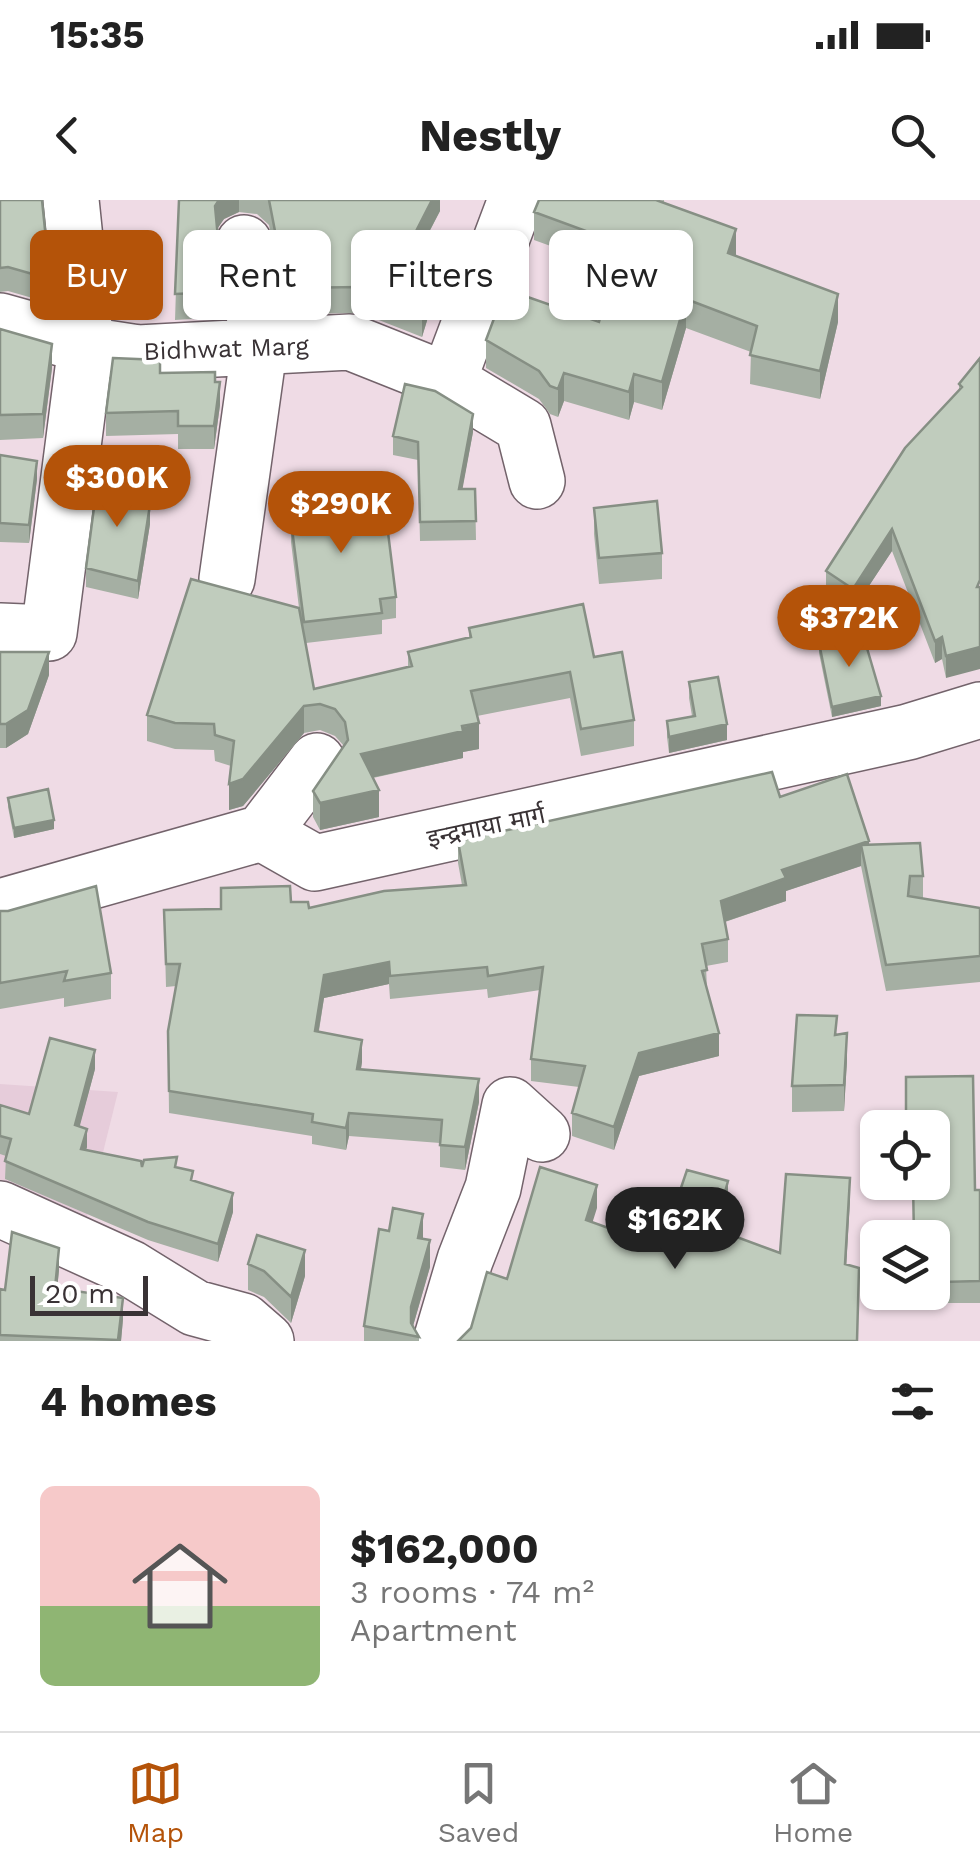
<!DOCTYPE html>
<html lang="en">
<head>
<meta charset="utf-8">
<style>
  body { margin:0; font-family:"Work Sans","Noto Sans Devanagari",sans-serif; background:#f6f6f6; color:#222; height:100vh; display:flex; flex-direction:column; font-size:38px; white-space:nowrap }
  * { box-sizing:border-box; margin:0 }
  p { font-size:32px; color:#767676 }
  .icon { flex:none; width:55px; height:55px; fill:none; stroke:currentColor; stroke-width:2; stroke-linecap:round; stroke-linejoin:round }
  .map { position:relative; height:1141px; overflow:hidden }
  .details { display:flex; flex-direction:column; background:#fff; flex:1 }
  .details>* { flex:none }
  .hud { position:absolute; left:30px; top:30px; width:920px; height:90px; display:flex; gap:20px }
  .fabs { position:absolute; left:860px; top:910px; display:grid; gap:20px }
  .fabs a { display:grid; place-items:center; width:90px; height:90px; border-radius:15px; background:#fff; box-shadow:0 2px 8px #0004; font-size:50px }
  .scale { position:absolute; left:30px; bottom:25px; width:118px; box-sizing:border-box; padding-left:10px; border:5px solid #393235; border-top:0; font-size:28px; line-height:35px; white-space:nowrap; color:#393235; -webkit-text-stroke:8px #fff; paint-order:stroke }
  .price { position:absolute; translate:-50% -85px; padding:0 22px; border-radius:35px; background:#b45309; color:#fff; font-size:32px; line-height:65px; filter:drop-shadow(0 2px 5px #0008) }
  .price::after { content:''; position:absolute; left:50%; top:60px; width:30px; height:22px; margin-left:-15px; background:inherit; clip-path:polygon(0 0,100% 0,50% 100%) }
  .price.active { background:#222; color:#fff }
  ul { padding:0; list-style:none }
  li { display:flex; align-items:center; gap:30px; height:250px; padding:0 40px }
  li span { display:grid; place-items:center; flex:none; width:280px; height:200px; border-radius:15px; color:#555 }
  li>.icon { margin-inline-start:auto }
  span .icon { width:120px; height:120px; fill:#fffc; stroke-width:1 }
  li b { font-size:42px }
  h2 { display:flex; justify-content:space-between; align-items:center; height:120px; padding:0 40px; font-size:42px }
  .chip { padding:0 35px; border-radius:15px; background:#fff; box-shadow:0 2px 8px #0004; font-size:35px; line-height:90px }
  .chip.active { background:#b45309; color:#fff }
  .status { display:flex; justify-content:space-between; align-items:center; height:70px; padding:0 50px; background:#fff; direction:ltr }
  .status svg { height:28px; fill:currentColor }
  header { display:flex; justify-content:space-between; align-items:center; height:130px; padding:0 40px; background:#fff; font-size:45px; font-weight:700 }
  .tab-bar { display:flex; justify-content:space-around; align-items:center; height:140px; border-top:2px solid #e0e0e0; background:#fff; font-size:28px; color:#767676 }
  .tab-bar a { display:grid; justify-items:center; gap:5px }
  .tab-bar .active { color:#b45309 }
  .map>svg:first-child { display:block }
  .built { fill:#e6ccda }
  .lines { fill:none; stroke-linecap:round; stroke-linejoin:round }
  .minor-casing { stroke:#73636b; stroke-width:58 }
  .minor { stroke:#fff; stroke-width:55 }
  .wall { fill:#a5afa3 }
  .shaded-wall { fill:#868f84 }
  .building { fill:#c0ccbd; stroke:#868f84; stroke-width:2.5 }
  .labels { text-anchor:middle; stroke-width:9; stroke-linejoin:round; paint-order:stroke }
  .street-label { font-size:25px; fill:#393235; stroke:#fff }
</style>
</head>
<body>
<div class="status"><b>15:35</b><svg viewBox="0 0 49 12"><path d="M0 12V9h3v3zM5 12V6h3v6zM10 12V3h3v9zM15 12V0h3v12zM26 1h20v11H26zM47 4h2v5h-2z"/></svg></div>
<header><svg class="icon" aria-label="back" viewBox="0 0 24 24"><path d="M15 5l-7 7 7 7"/></svg>Nestly<svg class="icon" aria-label="search" viewBox="0 0 24 24"><circle cx="10" cy="10" r="6"/><path d="M15 15l6 6"/></svg></header>
<div class="map">
<svg width="980" height="1141" viewBox="0 0 980 1141">
  <rect width="100%" height="100%" fill="#efdbe5"/>
  <!-- built -->
  <path class="built" d="M 0,884 L 118,892 L 82,1037 L 0,1004 Z"/>
  <g class="lines">
    <defs>
      <path id="minor" d="M 0,121 L 86,145 L 138,153 L 350,142 L 448,181 L 523,226 L 537,281
        M 448,181 L 516,0
        M 227,379 L 259,150 L 244,43
        M 0,431 L 49,433 L 86,145 L 71,0
        M 262,633 L 317,561
        M 0,707 L 262,633 L 315,663 L 908,532 L 980,510
        M 0,1009 L 130,1068 L 195,1108 L 243,1121 L 266,1141
        M 441,1141 L 465,1060 L 493,988 L 510,905 L 542,934"/>
    </defs>
    <!-- minor casing -->
    <use href="#minor" class="minor-casing"/>
    <!-- minor -->
    <use href="#minor" class="minor"/>
  </g>
  <!-- wall -->
  <path class="wall" d="M 0,0 L 50,79 L 50,103 L 8,91 L 0,92 Z
    M 179,0 L 440,0 L 440,11 L 422,46 L 440,78 L 422,137 L 361,113 L 286,114 L 269,25 L 257,14 L 239,12 L 224,19 L 217,29 L 223,92 L 223,117 L 175,120 Z
    M 664,0 L 664,3 L 736,56 L 838,122 L 820,199 L 750,184 L 751,152 L 686,128 L 662,210 L 634,202 L 629,220 L 564,201 L 558,217 L 550,214 L 539,199 L 486,168 L 486,140 L 599,122 L 612,76 L 603,72 L 603,65 L 534,40 L 534,12 Z
    M 0,129 L 52,168 L 43,238 L 0,240 Z
    M 980,158 L 946,478 L 942,459 L 935,463 L 892,351 L 853,410 L 826,393 L 826,371 L 959,191 L 959,184 Z
    M 160,173 L 215,182 L 220,205 L 214,249 L 178,249 L 178,234 L 106,236 L 106,213 Z
    M 473,232 L 462,289 L 475,289 L 476,340 L 420,341 L 418,260 L 393,255 L 393,236 Z
    M 0,255 L 37,279 L 29,343 L 0,342 Z
    M 126,292 L 125,301 L 150,324 L 138,399 L 86,387 L 86,368 Z
    M 594,308 L 662,353 L 662,379 L 599,384 L 594,334 Z
    M 291,321 L 396,397 L 396,418 L 382,420 L 382,434 L 306,443 L 314,489 L 408,467 L 408,452 L 469,438 L 469,428 L 594,457 L 634,520 L 634,546 L 581,556 L 570,498 L 477,516 L 479,549 L 463,552 L 463,558 L 373,578 L 379,617 L 320,630 L 313,617 L 313,591 L 344,546 L 335,536 L 320,530 L 304,533 L 243,606 L 229,610 L 231,566 L 215,561 L 214,550 L 175,549 L 147,541 L 147,515 L 299,408 L 291,342 Z
    M 819,443 L 881,506 L 832,517 L 819,453 Z
    M 0,452 L 49,475 L 28,534 L 6,548 L 0,548 Z
    M 689,482 L 727,540 L 669,553 L 667,537 L 667,521 L 692,516 L 689,498 Z
    M 780,597 L 923,676 L 923,698 L 980,708 L 980,782 L 886,791 L 861,666 L 786,691 L 786,701 L 725,722 L 728,739 L 728,762 L 706,766 L 707,789 L 719,856 L 639,876 L 614,950 L 572,936 L 572,913 L 579,887 L 531,881 L 531,859 L 540,790 L 488,798 L 487,789 L 390,799 L 389,784 L 324,798 L 319,831 L 362,862 L 361,869 L 479,902 L 465,970 L 440,967 L 440,943 L 349,936 L 346,950 L 312,944 L 312,936 L 169,913 L 168,831 L 176,786 L 166,787 L 164,710 L 221,709 L 291,702 L 309,708 L 462,685 L 458,663 L 458,641 Z
    M 8,598 L 54,629 L 14,638 L 8,607 Z
    M 0,711 L 111,773 L 111,799 L 64,807 L 64,798 L 0,809 Z
    M 837,834 L 847,860 L 844,911 L 792,912 L 792,886 Z
    M 95,869 L 79,927 L 87,947 L 86,950 L 142,967 L 177,968 L 233,1012 L 218,1062 L 148,1040 L 5,979 L 6,956 L 0,954 L 0,905 L 29,914 Z
    M 975,990 L 980,990 L 980,1103 L 941,1103 L 941,1082 L 932,1082 L 932,1038 Z
    M 423,1039 L 430,1067 L 413,1126 L 419,1137 L 419,1141 L 364,1141 L 364,1126 Z
    M 248,1064 L 305,1076 L 291,1123 L 264,1097 L 248,1090 Z
    M 59,1070 L 57,1089 L 123,1119 L 121,1141 L 0,1141 L 0,1089 L 5,1090 Z"/>
  <!-- shaded-wall -->
  <path class="shaded-wall" d="M 219,0 L 239,0 L 239,12 L 224,19 L 215,32 L 215,6 Z
    M 432,0 L 440,0 L 440,11 L 410,68 L 410,43 Z
    M 736,29 L 736,57 L 728,53 Z
    M 440,52 L 440,78 L 422,137 L 422,111 Z
    M 838,94 L 838,122 L 820,199 L 820,171 Z
    M 686,99 L 686,128 L 662,210 L 662,182 Z
    M 52,144 L 52,168 L 43,238 L 43,214 Z
    M 564,173 L 564,201 L 558,217 L 558,189 Z
    M 634,174 L 634,202 L 629,220 L 629,192 Z
    M 220,182 L 220,205 L 214,249 L 214,226 Z
    M 473,214 L 473,232 L 459,308 L 459,289 Z
    M 37,261 L 37,279 L 29,343 L 29,325 Z
    M 150,305 L 150,324 L 138,399 L 138,381 Z
    M 892,329 L 892,351 L 853,410 L 853,389 Z
    M 942,437 L 942,459 L 935,463 L 935,441 Z
    M 980,447 L 980,469 L 946,478 L 946,456 Z
    M 49,452 L 49,475 L 28,534 L 6,548 L 6,524 Z
    M 881,496 L 881,506 L 832,517 L 832,507 Z
    M 304,506 L 304,533 L 243,606 L 229,610 L 229,584 Z
    M 479,523 L 479,549 L 463,552 L 463,558 L 361,580 L 361,554 Z
    M 727,524 L 727,540 L 669,553 L 669,537 Z
    M 379,590 L 379,617 L 320,630 L 320,603 Z
    M 54,620 L 54,629 L 14,638 L 14,628 Z
    M 869,641 L 869,664 L 861,645 L 861,666 L 786,691 L 786,701 L 721,723 L 721,701 L 782,670 Z
    M 389,762 L 389,784 L 324,798 L 315,853 L 315,831 L 324,775 Z
    M 719,833 L 719,856 L 639,876 L 614,950 L 614,927 L 639,853 Z
    M 847,833 L 847,860 L 844,911 L 844,885 Z
    M 362,840 L 362,862 L 357,892 L 357,869 Z
    M 95,850 L 95,869 L 75,944 L 75,925 Z
    M 479,879 L 479,902 L 465,970 L 465,947 Z
    M 349,913 L 349,936 L 346,950 L 346,928 Z
    M 87,929 L 87,947 L 81,967 L 81,949 Z
    M 850,978 L 850,1001 L 845,1087 L 845,1064 Z
    M 728,981 L 728,1003 L 715,1052 L 715,1029 Z
    M 597,985 L 597,1008 L 586,1043 L 586,1020 Z
    M 233,993 L 233,1012 L 218,1062 L 218,1044 Z
    M 423,1014 L 423,1040 L 418,1038 Z
    M 430,1040 L 430,1067 L 411,1133 L 411,1107 Z
    M 59,1048 L 59,1070 L 55,1110 L 55,1088 Z
    M 305,1050 L 305,1076 L 291,1123 L 291,1097 Z
    M 123,1098 L 123,1119 L 121,1141 L 118,1141 Z"/>
  <!-- building -->
  <path class="building" d="M 0,0 L 42,0 L 50,79 L 8,67 L 0,68 Z
    M 179,0 L 219,0 L 215,6 L 223,92 L 175,94 Z
    M 269,0 L 432,0 L 410,43 L 440,52 L 422,111 L 361,87 L 286,88 Z
    M 539,0 L 656,0 L 736,29 L 728,53 L 838,94 L 820,171 L 750,155 L 757,126 L 686,99 L 662,182 L 634,174 L 629,192 L 564,173 L 558,189 L 550,186 L 539,171 L 486,140 L 505,89 L 599,122 L 619,50 L 603,44 L 605,38 L 534,12 Z
    M 0,129 L 52,144 L 43,214 L 0,215 Z
    M 113,158 L 160,160 L 160,173 L 215,172 L 215,182 L 220,182 L 214,226 L 178,226 L 178,211 L 106,213 Z
    M 980,158 L 980,380 L 977,387 L 980,387 L 980,447 L 946,456 L 942,437 L 935,441 L 892,329 L 853,389 L 826,371 L 905,248 L 962,187 L 959,184 Z
    M 405,184 L 435,191 L 473,214 L 459,289 L 475,289 L 476,321 L 420,322 L 418,242 L 393,236 Z
    M 0,255 L 37,261 L 29,325 L 0,323 Z
    M 99,270 L 126,274 L 122,301 L 150,305 L 138,381 L 86,368 Z
    M 294,292 L 384,300 L 396,397 L 380,399 L 382,413 L 304,422 L 291,321 Z
    M 657,301 L 662,353 L 599,358 L 594,308 Z
    M 191,379 L 299,408 L 314,489 L 412,466 L 408,452 L 471,437 L 469,428 L 583,404 L 594,457 L 622,452 L 634,520 L 581,529 L 570,472 L 471,491 L 479,523 L 462,526 L 463,531 L 361,554 L 379,590 L 320,603 L 313,591 L 348,540 L 345,522 L 335,509 L 320,504 L 304,506 L 243,579 L 229,584 L 234,541 L 215,535 L 214,524 L 175,523 L 147,515 Z
    M 862,431 L 881,496 L 832,507 L 819,443 Z
    M 0,452 L 49,452 L 28,510 L 6,524 L 0,524 Z
    M 718,477 L 727,524 L 669,537 L 667,521 L 695,516 L 689,482 Z
    M 772,572 L 780,597 L 847,574 L 869,641 L 782,670 L 786,678 L 721,701 L 728,739 L 702,744 L 707,770 L 702,771 L 719,833 L 639,853 L 614,927 L 572,913 L 585,866 L 531,859 L 543,767 L 488,776 L 487,767 L 390,776 L 389,762 L 324,775 L 315,831 L 362,840 L 357,869 L 479,879 L 465,947 L 440,945 L 442,920 L 349,913 L 346,928 L 312,922 L 313,914 L 169,891 L 168,831 L 180,764 L 166,764 L 164,710 L 221,709 L 221,688 L 290,686 L 291,702 L 308,702 L 309,708 L 384,691 L 466,685 L 458,641 Z
    M 48,589 L 54,620 L 14,628 L 8,598 Z
    M 920,643 L 923,676 L 910,676 L 908,696 L 980,708 L 980,756 L 886,765 L 861,645 Z
    M 96,686 L 111,773 L 64,781 L 67,771 L 0,783 L 0,711 L 8,711 Z
    M 797,815 L 837,816 L 835,835 L 847,833 L 844,885 L 792,886 Z
    M 50,838 L 95,850 L 75,925 L 87,929 L 81,949 L 141,961 L 142,967 L 144,960 L 177,957 L 175,967 L 193,971 L 191,980 L 233,993 L 218,1044 L 148,1022 L 5,961 L 11,939 L 0,936 L 0,905 L 29,914 Z
    M 973,876 L 975,990 L 980,990 L 980,1081 L 941,1082 L 941,1061 L 932,1061 L 932,1038 L 914,1038 L 913,982 L 932,982 L 932,928 L 906,928 L 906,877 Z
    M 540,967 L 597,985 L 586,1020 L 661,1047 L 687,970 L 728,981 L 715,1029 L 780,1053 L 786,974 L 850,978 L 845,1064 L 859,1068 L 857,1141 L 458,1141 L 471,1128 L 487,1072 L 507,1079 Z
    M 393,1008 L 423,1014 L 418,1038 L 430,1040 L 411,1107 L 411,1123 L 419,1137 L 364,1126 L 379,1029 L 389,1031 Z
    M 12,1032 L 59,1048 L 55,1088 L 123,1098 L 118,1140 L 0,1135 L 0,1089 L 5,1090 Z
    M 257,1035 L 305,1050 L 291,1097 L 264,1071 L 248,1064 Z"/>
  <g class="labels">
    <!-- street labels -->
    <g class="street-label">
      <text transform="translate(226 148) rotate(-2)" y="9">Bidhwat Marg</text>
      <text transform="translate(486 626) rotate(-12)" y="9">इन्द्रमाया मार्ग</text>
    </g>
  </g>
</svg>
<div class="fabs">
<a><svg class="icon" aria-label="locate" viewBox="0 0 24 24"><circle cx="12" cy="12" r="6"/><path d="M12 2v4M12 18v4M2 12h4M18 12h4"/></svg></a>
<a><svg class="icon" aria-label="layers" viewBox="0 0 24 24"><path d="M12 4l9 5-9 5-9-5zM3 14l9 5 9-5"/></svg></a>
</div>
<div class="scale">20 m</div>
<b class="price" style="left:117px;top:330px">$300K</b>
<b class="price" style="left:341px;top:356px">$290K</b>
<b class="price" style="left:849px;top:470px">$372K</b>
<b class="price active" style="left:675px;top:1072px">$162K</b>
<div class="hud">
<a class="chip active">Buy</a>
<a class="chip">Rent</a>
<a class="chip">Filters</a>
<a class="chip">New</a>
</div>
</div>
<section class="details">
<h2>4 homes<svg class="icon" aria-label="filters" viewBox="0 0 24 24"><path d="M4 7h16M4 17h16"/><circle cx="9" cy="7" r="2"/><circle cx="15" cy="17" r="2"/></svg></h2>
<ul>
<li><span style="background:linear-gradient(#f6c9c9 60%,#8fb573 0)"><svg class="icon" aria-label="home" viewBox="0 0 24 24"><path d="M3 11l9-7 9 7M6 9v11h12V9"/></svg></span><div><b>$162,000</b><p>3 rooms · 74 m²</p><p>Apartment</p></div></li>
</ul>
</section>
<nav class="tab-bar">
<a class="active"><svg class="icon" aria-label="map" viewBox="0 0 24 24"><path d="M3 6l6-2 6 2 6-2v14l-6 2-6-2-6 2zM9 4v14M15 6v14"/></svg>Map</a>
<a><svg class="icon" aria-label="saved" viewBox="0 0 24 24"><path d="M7 4h10v16l-5-4-5 4z"/></svg>Saved</a>
<a><svg class="icon" aria-label="home" viewBox="0 0 24 24"><path d="M3 11l9-7 9 7M6 9v11h12V9"/></svg>Home</a>
</nav>
</body>
</html>
